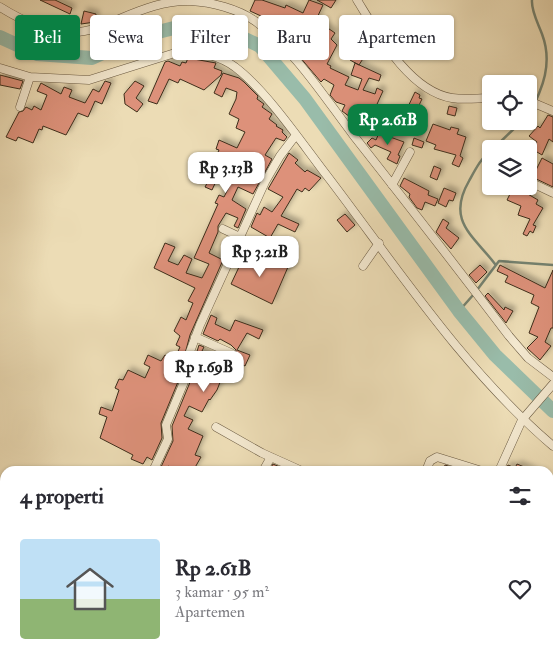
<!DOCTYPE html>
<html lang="id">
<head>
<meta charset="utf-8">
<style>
  body { margin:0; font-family:"IM FELL Double Pica",serif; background:#f2f2f3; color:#2b2b33; height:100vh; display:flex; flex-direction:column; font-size:19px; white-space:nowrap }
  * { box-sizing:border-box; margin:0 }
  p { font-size:16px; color:#7c7c81 }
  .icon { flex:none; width:28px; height:28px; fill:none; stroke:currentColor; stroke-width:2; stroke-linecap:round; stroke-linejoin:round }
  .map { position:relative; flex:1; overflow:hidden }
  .panel { position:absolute; left:0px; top:466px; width:554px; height:196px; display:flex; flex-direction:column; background:#fff; border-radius:15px 15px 0 0; box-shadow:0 1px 4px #0004 }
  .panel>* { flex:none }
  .top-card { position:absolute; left:15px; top:15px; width:524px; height:45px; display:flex; gap:10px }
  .buttons { position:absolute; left:482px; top:75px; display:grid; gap:10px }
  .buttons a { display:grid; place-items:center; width:55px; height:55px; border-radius:5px; background:#fff; box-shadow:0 1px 4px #0004; font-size:25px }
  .price { position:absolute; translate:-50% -42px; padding:0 11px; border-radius:10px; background:#fff; color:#222; font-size:16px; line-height:32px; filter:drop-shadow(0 1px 2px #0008) }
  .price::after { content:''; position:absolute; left:50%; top:30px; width:15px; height:11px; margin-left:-8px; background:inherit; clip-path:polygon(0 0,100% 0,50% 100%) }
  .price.on { background:#0b8043; color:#fff }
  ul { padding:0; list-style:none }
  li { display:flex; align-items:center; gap:15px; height:125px; padding:0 20px }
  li+li { border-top:1px solid #e1e1e2 }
  li span { display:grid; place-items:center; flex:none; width:140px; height:100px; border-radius:5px; color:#555 }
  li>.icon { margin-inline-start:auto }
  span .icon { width:60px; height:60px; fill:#fffc; stroke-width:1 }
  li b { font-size:21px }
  h2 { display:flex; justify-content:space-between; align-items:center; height:60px; padding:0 20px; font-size:21px }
  .tag { padding:0 18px; border-radius:5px; background:#fff; box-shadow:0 1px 4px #0004; font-size:18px; line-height:45px }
  .tag.on { background:#0b8043; color:#fff }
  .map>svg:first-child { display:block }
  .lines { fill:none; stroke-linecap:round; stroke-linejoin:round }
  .stream { stroke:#758371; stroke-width:2.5 }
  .river { stroke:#99bcaa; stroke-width:14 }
  .building { fill:#dd917a; stroke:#3e2e1b; filter:url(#shadow) }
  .minor-casing { stroke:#6a5a42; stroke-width:9 }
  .minor { stroke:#f3e8cf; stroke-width:8 }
</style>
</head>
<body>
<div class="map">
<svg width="553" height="662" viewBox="0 0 553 662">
  <defs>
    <filter id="shadow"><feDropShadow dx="3.5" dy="-3.5" stdDeviation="2.5" flood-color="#0004"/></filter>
  </defs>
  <rect width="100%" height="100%" fill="#ecdcb5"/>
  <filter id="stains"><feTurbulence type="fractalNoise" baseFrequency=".004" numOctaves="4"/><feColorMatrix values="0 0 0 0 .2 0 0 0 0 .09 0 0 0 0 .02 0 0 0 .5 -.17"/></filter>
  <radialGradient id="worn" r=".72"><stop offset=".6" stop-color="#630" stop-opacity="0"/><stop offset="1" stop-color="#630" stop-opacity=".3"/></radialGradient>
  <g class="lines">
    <!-- stream -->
    <path class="stream" d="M 529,115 C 543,88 553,63 542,34 C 538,23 531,11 532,0
      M 493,149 L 522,121
      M 491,150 C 481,158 475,170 469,181 C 446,221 473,235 495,264
      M 477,290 L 499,261 L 553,265
      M 459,311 L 474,294
      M 549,483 L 553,481
      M 0,615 L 5,615"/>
    <!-- river -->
    <path class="river" d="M 0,37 L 37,54 L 92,58 L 138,37 L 186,25 L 228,31 L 260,46 L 305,99 L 459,311 L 495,355 L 553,411"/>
  </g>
  <!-- building -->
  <path class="building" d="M 40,0 L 55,0 L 72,8 L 70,14 Z
    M 255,0 L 262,0 L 285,8 L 286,5 L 303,13 L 309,0 L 323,5 L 316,20 L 335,33 L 331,39 L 337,45 L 327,64 L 331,66 L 330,68 L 349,77 L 345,85 L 358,90 L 362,79 L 351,75 L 355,63 L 381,75 L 379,81 L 369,78 L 363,90 L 375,94 L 377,88 L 383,91 L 363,135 L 358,132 L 360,127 L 352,123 L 354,120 L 342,111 L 345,105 L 336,102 L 330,95 L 334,85 L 324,79 L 321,82 L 293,49 L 296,44 L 304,48 L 309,37 L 299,32 L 295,41 L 279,34 L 261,16 L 250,11 Z
    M 317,0 L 336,0 L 331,8 Z
    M 84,11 L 96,14 L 95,22 L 81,24 Z
    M 362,41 L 371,46 L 359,65 L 350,60 Z
    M 188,58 L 216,63 L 214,68 L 222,71 L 221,75 L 204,90 L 180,79 L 178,83 L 169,79 L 157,104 L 148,101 L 165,62 L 168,61 L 180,66 L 182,62 L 186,63 Z
    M 223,73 L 239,78 L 244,82 L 258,96 L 257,99 L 264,104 L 262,107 L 272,114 L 269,119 L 277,125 L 276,126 L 283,130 L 282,132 L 287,137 L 284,141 L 276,138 L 265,155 L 272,159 L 253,194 L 238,187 L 232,200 L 246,209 L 238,228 L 234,226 L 238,218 L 226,213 L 218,226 L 218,232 L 209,253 L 223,260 L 190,335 L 183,361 L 175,358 L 180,347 L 176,345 L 180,336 L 174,331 L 181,317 L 186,320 L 193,303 L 188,301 L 195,288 L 154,268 L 165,243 L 175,247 L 168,261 L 178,265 L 184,255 L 192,259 L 186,273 L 202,278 L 209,264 L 194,258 L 218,204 L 215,203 L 219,195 L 224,197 L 232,181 L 219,175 L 212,190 L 205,187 L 218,163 L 214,161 L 219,150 L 216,149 L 219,140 L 237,148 L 245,132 L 236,128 L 239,119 L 229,114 L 236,99 L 237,92 L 226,88 L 222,97 L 214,93 Z
    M 0,75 L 23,81 L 20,89 L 0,85 Z
    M 105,81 L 111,83 L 102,104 L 95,101 L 88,117 L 78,113 L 66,135 L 43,126 L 42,130 L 39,129 L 33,143 L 18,137 L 16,141 L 6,137 L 19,112 L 23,111 L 26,107 L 32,110 L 34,106 L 41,110 L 47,95 L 37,91 L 41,83 L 61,94 L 64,87 L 72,90 L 69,97 L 85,103 L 93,89 L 99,92 Z
    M 135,81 L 144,86 L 136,98 L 143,104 L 137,112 L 125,104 L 124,94 Z
    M 415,92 L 420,95 L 419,98 L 422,99 L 409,126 L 396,121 L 400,113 L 405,113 Z
    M 449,106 L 457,108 L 455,116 L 447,114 Z
    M 548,115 L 553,117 L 553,142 L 549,139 L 542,155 L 532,149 L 537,142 L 529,136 L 538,126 L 540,128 Z
    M 433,124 L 450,130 L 451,127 L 459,129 L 457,134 L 466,137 L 460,156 L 463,158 L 459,167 L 452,164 L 456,155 L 434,149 L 436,145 L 426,141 Z
    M 379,133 L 404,142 L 398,155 L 400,156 L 397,164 L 387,159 L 391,152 L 375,145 L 371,148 L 367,143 L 372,138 L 376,140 Z
    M 414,138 L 424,142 L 422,148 L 412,145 Z
    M 289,153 L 298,160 L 295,163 L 305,172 L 307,170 L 321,178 L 309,191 L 305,188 L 302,192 L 297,189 L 281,216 L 299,224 L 295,232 L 278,224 L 270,238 L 251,227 L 257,213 L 260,215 L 264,207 L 272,212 L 283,197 L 268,189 Z
    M 542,158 L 553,164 L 553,187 L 530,176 L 531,173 L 534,174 Z
    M 434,166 L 441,169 L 437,180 L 430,177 Z
    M 404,178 L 429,191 L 428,195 L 438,199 L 435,206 L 425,202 L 422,210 L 417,208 L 409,197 L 410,194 L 400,186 Z
    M 514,186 L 538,200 L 536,204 L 543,208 L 533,225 L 536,226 L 533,233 L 530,231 L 527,236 L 523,234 L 530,219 L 518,215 L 521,206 L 507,200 Z
    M 444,188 L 456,193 L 453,201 L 449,200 L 446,207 L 438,203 Z
    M 345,214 L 355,225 L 347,232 L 337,220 Z
    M 443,219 L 449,223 L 446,228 L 459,238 L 451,249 L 436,232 Z
    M 266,255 L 288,267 L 272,304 L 231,284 L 239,267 L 233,265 L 237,256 L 258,270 Z
    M 480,265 L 487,272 L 476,283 L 469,275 Z
    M 500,265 L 545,288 L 553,270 L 553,328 L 551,328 L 545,342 L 551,346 L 540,360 L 527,348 L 538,337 L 529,333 L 539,307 L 531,303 L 534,295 L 505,282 L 508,276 L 497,271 Z
    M 488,293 L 504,310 L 505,307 L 513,311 L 506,323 L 485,296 Z
    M 211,315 L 217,318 L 215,324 L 230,331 L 235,320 L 263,330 L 259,339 L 247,333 L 237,350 L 250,355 L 245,366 L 234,361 L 230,369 L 226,367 L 217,390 L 210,400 L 209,399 L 202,412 L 189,406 L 184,416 L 193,420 L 188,429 L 203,436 L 195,455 L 201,457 L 193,471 L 178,471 L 168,466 L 165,470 L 161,467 L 173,441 L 172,426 L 193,375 L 207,382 L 213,370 L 194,361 L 199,345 L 204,347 L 202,351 L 213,356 L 214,353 L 231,359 L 236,355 L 236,350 L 231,345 L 220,339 L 218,341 L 203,334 Z
    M 148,355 L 161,361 L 165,355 L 173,360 L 166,371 L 180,377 L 161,423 L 162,438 L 152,460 L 147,457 L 143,464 L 131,459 L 133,455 L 100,438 L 107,417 L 99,414 L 101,407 L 112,411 L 119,390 L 115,388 L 119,379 L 123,380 L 128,370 L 145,378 L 150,367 L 144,364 Z
    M 273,464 L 289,471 L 269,471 Z
    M 517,464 L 534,471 L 505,471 L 508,465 L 515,468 Z
    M 445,465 L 464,471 L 443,471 Z"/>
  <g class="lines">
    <defs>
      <path id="minor" d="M 357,0 C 378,34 409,91 452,98 C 465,100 478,98 491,98
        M 0,7 C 27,24 63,40 96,28 C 127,17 156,0 190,1 C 212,2 238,9 255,21 C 294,49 325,98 354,136 C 406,202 458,269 509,336 L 528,358 L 553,377
        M 0,68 L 30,77 L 89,80 L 178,52 C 199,51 218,55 235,67 C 267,91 303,145 328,177 C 398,269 464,370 553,446
        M 529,101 L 553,111
        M 20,107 L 30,77
        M 530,182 L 553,193
        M 392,185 L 410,152
        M 223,229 L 240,237
        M 363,266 L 379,243
        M 195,337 L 231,353
        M 216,427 L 262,453 L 302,471
        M 153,471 L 168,439 L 166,425 L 189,370 L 188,357 L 200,325 L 265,182 L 280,156 L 296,135
        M 263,471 L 271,457
        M 426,471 L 430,461 L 437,457 L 482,471
        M 499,471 L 522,420 L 553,384
        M 549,608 L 553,610"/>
    </defs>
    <!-- minor casing -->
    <use href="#minor" class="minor-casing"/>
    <!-- minor -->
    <use href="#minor" class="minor"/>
  </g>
  <rect width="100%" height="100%" filter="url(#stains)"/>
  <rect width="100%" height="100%" fill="url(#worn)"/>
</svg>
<div class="buttons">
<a><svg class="icon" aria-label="locate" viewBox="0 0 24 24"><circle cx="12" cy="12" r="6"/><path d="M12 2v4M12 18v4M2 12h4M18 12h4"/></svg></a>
<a><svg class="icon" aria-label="layers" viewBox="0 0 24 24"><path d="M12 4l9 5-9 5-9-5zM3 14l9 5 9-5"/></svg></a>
</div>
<b class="price on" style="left:388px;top:146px">Rp 2.61B</b>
<b class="price" style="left:226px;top:194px">Rp 3.13B</b>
<b class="price" style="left:260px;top:278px">Rp 3.21B</b>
<b class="price" style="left:204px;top:393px">Rp 1.69B</b>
<div class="top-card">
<a class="tag on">Beli</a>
<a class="tag">Sewa</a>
<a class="tag">Filter</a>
<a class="tag">Baru</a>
<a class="tag">Apartemen</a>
</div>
<section class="panel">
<h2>4 properti<svg class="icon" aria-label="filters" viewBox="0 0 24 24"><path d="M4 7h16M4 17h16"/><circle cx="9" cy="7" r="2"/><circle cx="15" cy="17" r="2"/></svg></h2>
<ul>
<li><span style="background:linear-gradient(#bfe0f5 60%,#8fb573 0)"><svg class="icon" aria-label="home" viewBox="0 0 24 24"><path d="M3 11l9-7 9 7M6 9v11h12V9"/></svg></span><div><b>Rp 2.61B</b><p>3 kamar · 95 m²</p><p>Apartemen</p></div><svg class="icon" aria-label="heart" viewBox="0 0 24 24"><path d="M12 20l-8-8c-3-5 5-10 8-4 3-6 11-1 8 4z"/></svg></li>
</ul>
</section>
</div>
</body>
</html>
